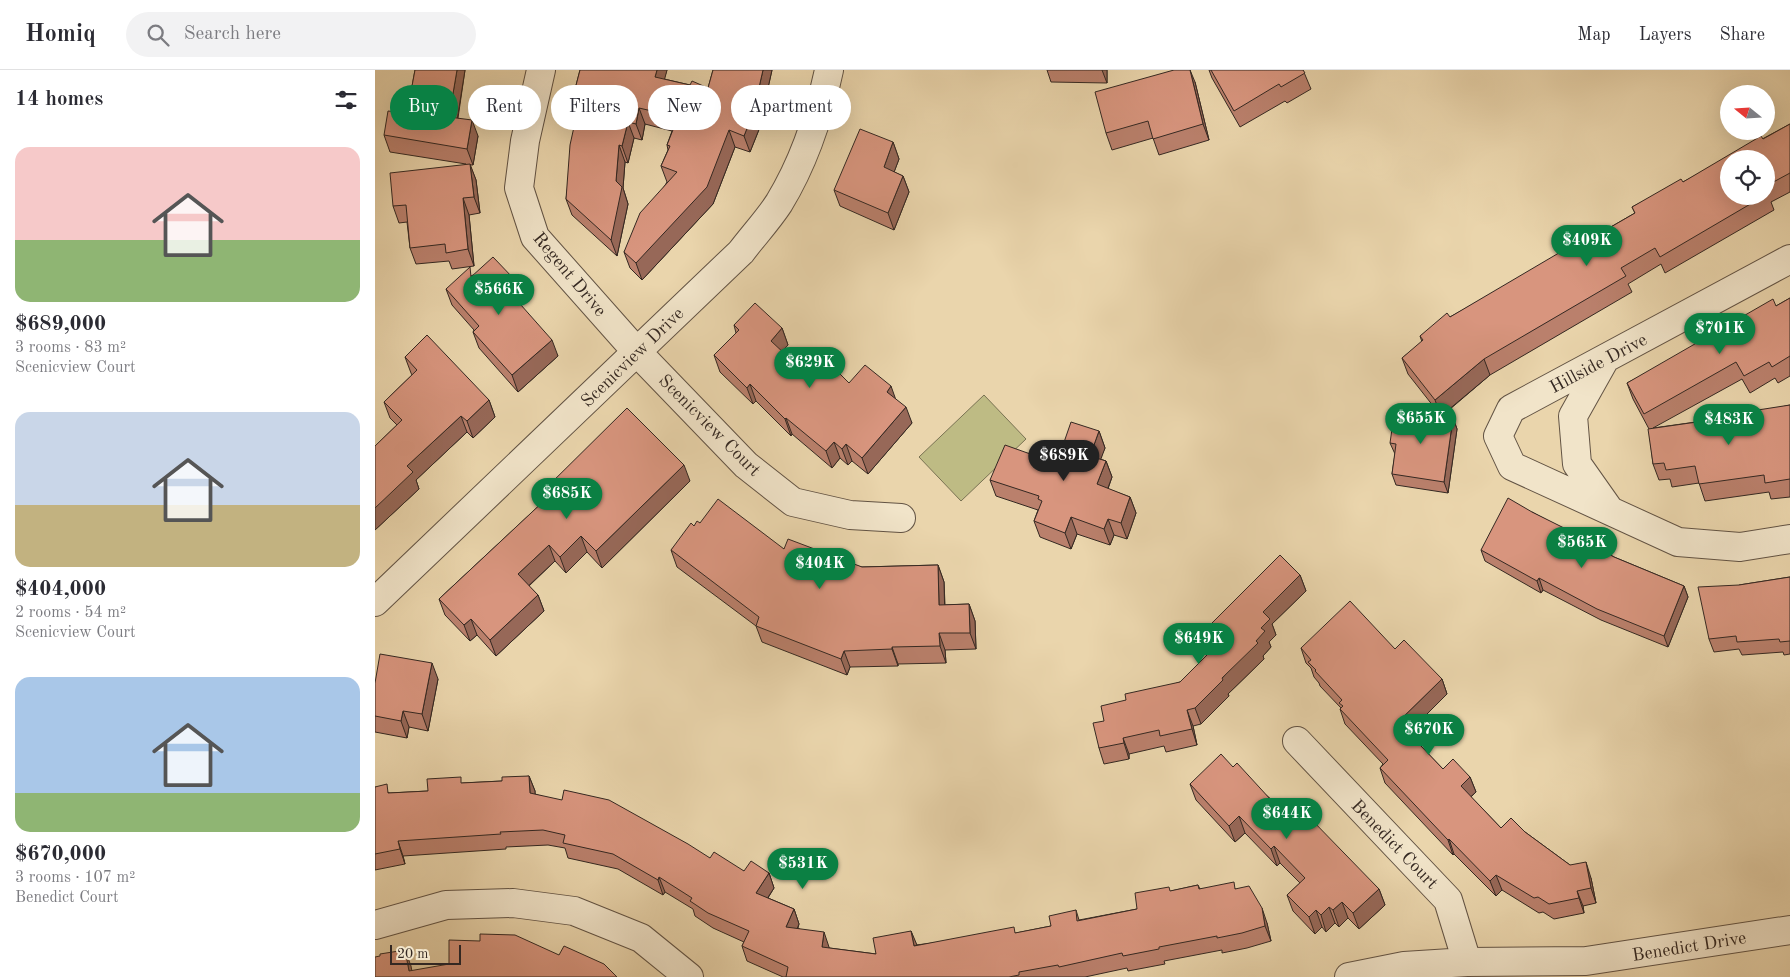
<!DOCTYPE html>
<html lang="en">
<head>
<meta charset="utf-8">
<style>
  body { margin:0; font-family:"Old Standard TT",serif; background:#f2f2f3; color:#2b2b33; height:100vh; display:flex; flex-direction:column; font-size:19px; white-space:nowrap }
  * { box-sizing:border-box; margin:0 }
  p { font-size:16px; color:#7c7c81 }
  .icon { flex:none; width:28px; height:28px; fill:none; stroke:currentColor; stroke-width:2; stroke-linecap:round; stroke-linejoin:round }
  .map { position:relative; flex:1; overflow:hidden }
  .side { display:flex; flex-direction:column; background:#fff; width:375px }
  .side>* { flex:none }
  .banner { position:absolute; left:15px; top:15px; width:475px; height:45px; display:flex; gap:10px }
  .needle { width:32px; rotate:288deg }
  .buttons { position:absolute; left:1345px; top:15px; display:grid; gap:10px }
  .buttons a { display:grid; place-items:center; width:55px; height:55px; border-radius:50%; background:#fff; box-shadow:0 5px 20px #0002; font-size:25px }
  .scale { position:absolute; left:15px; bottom:12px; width:71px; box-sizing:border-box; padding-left:5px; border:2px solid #342822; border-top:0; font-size:14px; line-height:18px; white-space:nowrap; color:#342822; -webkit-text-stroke:4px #f1e4c9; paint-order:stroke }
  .price { position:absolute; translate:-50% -42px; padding:0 11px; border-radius:18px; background:#0b8043; color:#fff; font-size:16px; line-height:32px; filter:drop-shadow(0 1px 2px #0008) }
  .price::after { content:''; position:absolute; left:50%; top:30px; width:15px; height:11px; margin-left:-8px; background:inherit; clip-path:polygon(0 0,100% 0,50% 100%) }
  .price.on { background:#222; color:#fff }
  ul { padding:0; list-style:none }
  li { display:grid; align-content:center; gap:10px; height:265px; padding:0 15px }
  li span { display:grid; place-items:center; height:155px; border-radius:15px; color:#555 }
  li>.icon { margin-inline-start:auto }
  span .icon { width:90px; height:90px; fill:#fffc; stroke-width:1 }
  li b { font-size:21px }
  h2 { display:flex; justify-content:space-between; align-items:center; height:60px; padding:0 15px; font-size:21px }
  .chip { padding:0 18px; border-radius:22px; background:#fff; box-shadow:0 5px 20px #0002; font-size:18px; line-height:45px }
  .chip.on { background:#0b8043; color:#fff }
  header { display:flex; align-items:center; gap:30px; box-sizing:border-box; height:70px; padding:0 25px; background:#fff; border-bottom:1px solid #e1e1e2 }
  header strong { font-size:24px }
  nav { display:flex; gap:28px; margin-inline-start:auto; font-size:18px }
  .search { width:350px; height:45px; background:#f2f2f3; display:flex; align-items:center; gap:12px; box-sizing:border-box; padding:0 18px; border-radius:28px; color:#7c7c81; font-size:19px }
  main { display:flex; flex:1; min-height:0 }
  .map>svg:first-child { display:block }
  .green { fill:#bebb84; stroke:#797253 }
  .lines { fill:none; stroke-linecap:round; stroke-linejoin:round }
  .minor-casing { stroke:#625344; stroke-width:30 }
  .minor { stroke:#f1e4c9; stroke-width:28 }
  .wall { fill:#ba806c; stroke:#342822; fill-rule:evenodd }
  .shaded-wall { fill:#976858; stroke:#342822 }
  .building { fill:#d8957e; stroke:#342822 }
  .labels { text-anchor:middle; stroke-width:4; stroke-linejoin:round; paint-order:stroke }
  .street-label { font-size:18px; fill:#342822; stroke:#f1e4c9 }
</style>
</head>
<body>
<header>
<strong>Homiq</strong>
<div class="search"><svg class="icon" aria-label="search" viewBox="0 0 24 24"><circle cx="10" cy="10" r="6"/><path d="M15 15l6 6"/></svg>Search here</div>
<nav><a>Map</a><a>Layers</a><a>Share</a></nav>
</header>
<main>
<section class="side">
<h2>14 homes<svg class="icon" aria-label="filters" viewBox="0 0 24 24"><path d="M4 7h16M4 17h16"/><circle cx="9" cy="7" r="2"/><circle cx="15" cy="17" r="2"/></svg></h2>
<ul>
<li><span style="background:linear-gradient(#f6c9c9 60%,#8fb573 0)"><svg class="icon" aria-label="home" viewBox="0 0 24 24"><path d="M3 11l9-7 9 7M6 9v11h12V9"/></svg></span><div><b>$689,000</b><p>3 rooms · 83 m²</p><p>Scenicview Court</p></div></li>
<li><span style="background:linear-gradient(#c9d6e8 60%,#c2b280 0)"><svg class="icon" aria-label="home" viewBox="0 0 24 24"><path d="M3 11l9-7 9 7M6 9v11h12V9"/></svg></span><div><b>$404,000</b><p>2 rooms · 54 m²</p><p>Scenicview Court</p></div></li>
<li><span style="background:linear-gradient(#a9c7e8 75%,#8fb573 0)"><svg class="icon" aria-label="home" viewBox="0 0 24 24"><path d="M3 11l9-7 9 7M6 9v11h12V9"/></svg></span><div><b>$670,000</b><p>3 rooms · 107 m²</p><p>Benedict Court</p></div></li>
</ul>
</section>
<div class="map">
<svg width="1415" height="907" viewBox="0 0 1415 907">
  <rect width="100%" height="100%" fill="#ead5ac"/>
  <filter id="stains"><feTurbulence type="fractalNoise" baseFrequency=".004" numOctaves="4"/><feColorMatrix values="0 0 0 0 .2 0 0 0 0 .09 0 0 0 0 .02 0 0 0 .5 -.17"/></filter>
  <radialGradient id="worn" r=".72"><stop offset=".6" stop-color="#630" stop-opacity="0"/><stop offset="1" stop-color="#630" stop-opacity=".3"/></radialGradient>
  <!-- green -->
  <path class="green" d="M 609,325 L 651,369 L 586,431 L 544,387 Z"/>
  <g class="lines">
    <defs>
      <path id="minor" d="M 166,0 L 150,71 L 144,118 L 160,167 L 262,282 L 371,395 L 418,432 L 475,445 L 526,448
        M 1415,189 L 1136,339 L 1123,366 L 1137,396 L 1303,472 L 1365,477 L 1415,469
        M 1230,289 L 1198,346 L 1202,394 L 1233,438
        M 0,532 L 366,182 C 378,166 393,150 404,133 C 429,92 444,47 454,0
        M 922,671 L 1073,830 L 1092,892
        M 0,855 L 71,835 L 138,833 L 199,841 L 266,868 L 314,907
        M 974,907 L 1029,896 L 1092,892 L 1211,891 L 1415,860"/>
    </defs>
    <!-- minor casing -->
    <use href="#minor" class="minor-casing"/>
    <!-- minor -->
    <use href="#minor" class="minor"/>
  </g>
  <!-- wall -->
  <path class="wall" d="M 40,0 L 90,0 L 83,48 L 103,66 L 98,95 L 95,95 L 101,110 L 105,143 L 94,145 L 99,196 L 77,199 L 74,191 L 41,194 L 35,178 L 32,152 L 24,153 L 18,136 L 91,94 L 15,82 L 9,65 L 32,43 Z
    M 205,0 L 292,0 L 289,9 L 315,15 L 333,18 L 338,0 L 397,0 L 386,49 L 387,52 L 375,82 L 360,77 L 338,134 L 267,210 L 255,198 L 249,182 L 292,112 L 286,96 L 293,80 L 292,75 L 297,61 L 270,54 L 267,70 L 259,68 L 253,93 L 250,92 L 248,118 L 253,134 L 242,186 L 197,145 L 191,129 L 204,36 L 199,23 Z
    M 672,0 L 732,0 L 732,13 L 676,12 Z
    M 834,0 L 928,0 L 936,19 L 912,33 L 910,31 L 865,57 L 837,8 Z
    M 820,12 L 834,70 L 784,85 L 778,68 L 737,80 L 731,63 Z
    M 1415,54 L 1415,122 L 1396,132 L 1399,140 L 1290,203 L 1286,194 L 1253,214 L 1257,222 L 1115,305 L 1067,346 L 1078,348 L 1082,359 L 1073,423 L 1021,415 L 1017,404 L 1020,384 L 1015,373 L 1066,346 L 1033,304 L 1027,288 L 1047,272 L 1045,266 L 1075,247 L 1196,180 L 1260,143 L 1257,137 L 1308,112 ZM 1391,89 L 1391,126 L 1354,126 Z
    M 518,72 L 524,89 L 519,102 L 528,106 L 534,122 L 519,160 L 465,136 L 459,120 Z
    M 98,205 L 145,226 L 141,230 L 183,286 L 143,322 L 104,278 L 98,262 L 99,260 L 77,235 L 71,219 Z
    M 1415,228 L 1415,306 L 1403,313 L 1400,308 L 1375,323 L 1367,309 L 1278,358 L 1371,345 L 1415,335 L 1415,427 L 1396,429 L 1394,422 L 1330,431 L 1324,413 L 1297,417 L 1295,409 L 1284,410 L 1278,394 L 1274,359 L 1258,329 L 1252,313 L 1401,236 Z
    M 359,255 L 407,258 L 413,275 L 407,281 L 425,298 L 437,305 L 474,313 L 521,329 L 537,353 L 493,404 L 477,391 L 473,395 L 465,388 L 457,398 L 417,364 L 416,366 L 381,331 L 378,334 L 345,302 L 339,285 L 361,263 Z
    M 30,287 L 114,330 L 120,347 L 98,368 L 92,362 L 41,410 L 44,419 L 0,460 L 0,376 L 22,355 L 15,348 L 9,332 L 37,305 L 36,303 Z
    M 724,361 L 730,378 L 725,389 L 731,391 L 737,407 L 733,419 L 755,427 L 761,443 L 752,469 L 739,465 L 735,475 L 702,464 L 696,479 L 665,467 L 659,451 L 663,440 L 621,426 L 615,410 L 675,391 L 687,378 Z
    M 315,411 L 227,498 L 212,482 L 191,503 L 180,491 L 154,516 L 163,525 L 169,541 L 121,586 L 102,565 L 95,571 L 70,545 L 64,529 L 168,432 L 165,424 Z
    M 1157,442 L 1239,487 L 1309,516 L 1313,527 L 1293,577 L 1226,550 L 1168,520 L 1166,523 L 1110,491 L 1106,480 Z
    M 325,453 L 409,479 L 487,497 L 563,495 L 569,512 L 570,535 L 594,534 L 600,551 L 601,579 L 570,580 L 571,593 L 523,594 L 523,596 L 475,597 L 472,605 L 387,572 L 381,556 L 302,497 L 296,480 L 319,456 Z
    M 925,505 L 931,521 L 897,554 L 901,565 L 894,572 L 896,577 L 888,586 L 889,589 L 853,624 L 854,626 L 826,654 L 818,656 L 822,675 L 791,682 L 789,676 L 754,684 L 754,689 L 729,694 L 724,678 L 729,651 L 751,630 L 805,612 L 834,583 L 832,580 L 826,564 Z
    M 1415,507 L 1415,584 L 1409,585 L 1408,582 L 1367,585 L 1364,579 L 1339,582 L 1334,569 L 1364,515 Z
    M 926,578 L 1020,579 L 1067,609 L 1072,624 L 1033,663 L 1068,699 L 1095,707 L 1101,722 L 1096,727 L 1126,758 L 1150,762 L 1195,795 L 1216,808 L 1221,833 L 1208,836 L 1209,843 L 1179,849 L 1168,842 L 1164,843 L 1127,820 L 1121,826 L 1079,784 L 1078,785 L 1010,713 L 1005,698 L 1008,694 L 970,654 L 965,639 L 966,638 L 945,616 L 944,613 L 939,607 L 936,598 L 931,593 Z
    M 63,609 L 53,661 L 34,657 L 32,668 L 0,662 L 0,613 Z
    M 858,697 L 917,747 L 928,753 L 1004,819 L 1010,835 L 984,859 L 973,848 L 964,857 L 960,853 L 951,862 L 947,857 L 940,864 L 918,841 L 912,825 L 925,813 L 905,793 L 902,796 L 870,763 L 860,772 L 821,730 L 815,714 Z
    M 154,706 L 160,721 L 160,724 L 369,801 L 394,803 L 399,818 L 393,828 L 419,839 L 424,854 L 423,858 L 454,877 L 454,878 L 501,884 L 536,861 L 541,875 L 641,863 L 676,856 L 701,840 L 704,850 L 762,839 L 796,821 L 823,815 L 825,819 L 861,819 L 892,853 L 896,871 L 872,878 L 847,883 L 847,880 L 789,891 L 790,894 L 753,901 L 752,898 L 710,907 L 408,907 L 372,891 L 367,876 L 369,872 L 338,858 L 320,846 L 318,839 L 290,822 L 288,825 L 243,799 L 193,788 L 190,778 L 173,775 L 131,777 L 131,779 L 28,786 L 30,794 L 0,800 L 0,717 L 15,723 L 53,721 L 88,713 L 127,711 Z"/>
  <!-- shaded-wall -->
  <path class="shaded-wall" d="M 82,0 L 90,0 L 80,63 L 74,47 Z
    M 282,0 L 292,0 L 286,23 L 280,7 Z
    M 388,0 L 397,0 L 386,49 L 387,52 L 375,82 L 369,66 L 380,35 Z
    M 727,0 L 732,0 L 732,13 Z
    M 815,0 L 820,12 L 834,70 L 828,54 Z
    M 264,38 L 270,54 L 267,70 L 261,54 Z
    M 97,50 L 103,66 L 98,95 L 92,79 Z
    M 253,52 L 259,68 L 253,93 L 247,76 Z
    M 354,60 L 360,77 L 338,134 L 267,210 L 261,193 Z
    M 518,72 L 524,89 L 515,113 L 509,97 Z
    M 244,75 L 250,92 L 248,118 L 253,134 L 242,186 L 236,170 Z
    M 95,94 L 101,110 L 105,143 L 99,127 Z
    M 528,106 L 534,122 L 519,160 L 513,143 Z
    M 88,128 L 94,145 L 99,196 L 93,179 Z
    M 139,209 L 145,226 L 136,234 L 130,217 Z
    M 407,258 L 413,275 L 402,287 L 396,271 Z
    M 177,270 L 183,286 L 143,322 L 137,305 Z
    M 1109,289 L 1115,305 L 1066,346 L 1060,330 Z
    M 375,314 L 381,331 L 378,334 L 372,318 Z
    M 516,316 L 522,333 L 512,322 Z
    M 114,330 L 120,347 L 98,368 L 92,351 Z
    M 531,337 L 537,353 L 493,404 L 487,388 Z
    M 86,346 L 92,362 L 41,410 L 44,419 L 0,460 L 0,438 L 32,396 Z
    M 411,348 L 417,364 L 416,366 L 410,349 Z
    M 1078,348 L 1082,359 L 1073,423 L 1069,412 Z
    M 724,361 L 730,378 L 721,402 L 715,386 Z
    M 459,372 L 465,388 L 457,398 L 451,381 Z
    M 471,374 L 477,391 L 473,395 L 467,379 Z
    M 731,391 L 737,407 L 728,431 L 722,414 Z
    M 309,395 L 315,411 L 227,498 L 221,481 Z
    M 755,427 L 761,443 L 752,469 L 746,453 Z
    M 696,447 L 702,464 L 696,479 L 690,463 Z
    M 733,449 L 739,465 L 735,475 L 729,459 Z
    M 206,466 L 212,482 L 191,503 L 185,487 Z
    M 174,475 L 180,491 L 149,520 L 143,504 Z
    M 563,495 L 569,512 L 570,551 L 564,535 Z
    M 925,505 L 931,521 L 897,554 L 901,565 L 894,572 L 896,577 L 888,586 L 889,589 L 853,624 L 854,626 L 826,654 L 820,638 L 881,571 L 886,558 L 888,542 Z
    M 1164,508 L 1168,520 L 1166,523 L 1162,511 Z
    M 1309,516 L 1313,527 L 1293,577 L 1289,566 Z
    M 163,525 L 169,541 L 121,586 L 115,570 Z
    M 594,534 L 600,551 L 601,579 L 595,563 Z
    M 96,549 L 102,565 L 95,571 L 89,555 Z
    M 564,563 L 570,580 L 571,593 L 565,576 Z
    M 517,577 L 523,594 L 523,596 L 517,579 Z
    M 469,581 L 475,597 L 472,605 L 466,589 Z
    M 57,593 L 63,609 L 53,661 L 47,644 Z
    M 1067,609 L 1072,624 L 1029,667 L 1023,652 Z
    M 812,640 L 818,656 L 822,675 L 817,659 Z
    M 28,641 L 34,657 L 32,668 L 26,651 Z
    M 748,668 L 754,684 L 754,689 L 749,673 Z
    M 154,706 L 160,721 L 160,738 L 155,723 Z
    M 1095,707 L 1101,722 L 1091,731 L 1086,716 Z
    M 864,746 L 870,763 L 860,772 L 854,756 Z
    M 1074,769 L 1079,784 L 1078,785 L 1073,770 Z
    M 23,771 L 28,786 L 30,794 L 25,779 Z
    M 899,776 L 905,793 L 902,796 L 896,779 Z
    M 1211,792 L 1216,808 L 1221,833 L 1216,818 Z
    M 394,803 L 399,818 L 386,838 L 381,823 Z
    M 1121,805 L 1127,820 L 1121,826 L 1115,811 Z
    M 284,807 L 290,822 L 288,825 L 283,810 Z
    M 1004,819 L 1010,835 L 984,859 L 978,843 Z
    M 1202,821 L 1208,836 L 1209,843 L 1204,828 Z
    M 967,832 L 973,848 L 964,857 L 958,840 Z
    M 954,837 L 960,853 L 951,862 L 946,845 Z
    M 887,838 L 892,853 L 896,871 L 890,856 Z
    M 419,839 L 424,854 L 417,871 L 411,857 Z
    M 941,840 L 947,857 L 940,864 L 934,847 Z
    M 536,861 L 542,875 L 539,876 Z
    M 449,862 L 454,877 L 452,892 L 447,877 Z
    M 30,880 L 36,896 L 38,907 L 34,901 Z"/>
  <!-- building -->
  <path class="building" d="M 40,0 L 82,0 L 74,47 L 97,50 L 92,79 L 9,65 L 13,41 L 32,43 Z
    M 205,0 L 282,0 L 280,7 L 315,15 L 317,11 L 333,18 L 338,0 L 388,0 L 380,35 L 381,36 L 369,66 L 354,60 L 332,117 L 261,193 L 249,182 L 265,143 L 302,102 L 286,96 L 295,76 L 292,75 L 303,47 L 264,38 L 261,54 L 253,52 L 247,76 L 244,75 L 241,111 L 247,117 L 236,170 L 191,129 L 195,75 L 206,25 L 199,23 Z
    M 799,0 L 815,0 L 828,54 L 778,69 L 773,51 L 731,63 L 720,22 Z
    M 836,0 L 928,0 L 930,3 L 906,17 L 904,14 L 859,41 Z
    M 1415,54 L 1415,103 L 1391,116 L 1391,89 L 1354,89 L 1354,126 L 1389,126 L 1285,187 L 1280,178 L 1246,198 L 1251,206 L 1109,289 L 1060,330 L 1027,288 L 1048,270 L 1045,266 L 1072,243 L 1075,247 L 1194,177 L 1196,180 L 1260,143 L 1257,137 L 1306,109 L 1308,112 L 1386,66 L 1388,69 Z
    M 485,59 L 518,72 L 509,97 L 528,106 L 513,143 L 459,120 Z
    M 95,94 L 99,127 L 88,128 L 93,179 L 71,183 L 70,174 L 35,178 L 31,135 L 18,136 L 15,103 Z
    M 118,187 L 139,209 L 130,217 L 177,270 L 137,305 L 98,262 L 104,256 L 71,219 L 95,197 L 96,207 Z
    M 1415,228 L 1415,286 L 1397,297 L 1394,292 L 1369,306 L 1361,292 L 1269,344 L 1252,313 L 1398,229 L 1401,236 Z
    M 380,233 L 407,258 L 396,271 L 425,298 L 426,296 L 437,305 L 451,290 L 474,313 L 490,295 L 516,316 L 512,322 L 531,337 L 487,388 L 471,374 L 467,379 L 459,372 L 451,381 L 411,348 L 410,349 L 375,314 L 372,318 L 339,285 L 364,260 L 359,255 Z
    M 52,265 L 114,330 L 92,351 L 86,346 L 32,396 L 38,402 L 0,438 L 0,376 L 27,350 L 9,332 L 42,300 L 30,287 Z
    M 1415,335 L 1415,409 L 1390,413 L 1389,405 L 1324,414 L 1320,396 L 1291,400 L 1289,393 L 1278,394 L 1273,359 L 1371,345 L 1370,342 Z
    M 252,338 L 309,395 L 221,481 L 206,466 L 185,487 L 174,475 L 143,504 L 163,525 L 115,570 L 96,549 L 89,555 L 64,529 L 171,429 L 165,424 Z
    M 1020,338 L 1078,348 L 1069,412 L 1017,404 L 1021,374 L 1015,373 Z
    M 696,352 L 724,361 L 715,386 L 731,391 L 722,414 L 755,427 L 746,453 L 733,449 L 729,459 L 696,447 L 690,463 L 659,451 L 667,431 L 663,429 L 664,426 L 615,410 L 630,375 L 675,391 L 680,376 L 687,378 Z
    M 1133,428 L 1157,442 L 1217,472 L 1216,474 L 1239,487 L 1309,516 L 1289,566 L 1222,539 L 1164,508 L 1162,511 L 1106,480 Z
    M 343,429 L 409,479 L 413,469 L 487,497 L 563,495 L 564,535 L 594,534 L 595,563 L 564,563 L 565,576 L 517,577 L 517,579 L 469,581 L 466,589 L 381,556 L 384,547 L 296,480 L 316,453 L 319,456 L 322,451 L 325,453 Z
    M 905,485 L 925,505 L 888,542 L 895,549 L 886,558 L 890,561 L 881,571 L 883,573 L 847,608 L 848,610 L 820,638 L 812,640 L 817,659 L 785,666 L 784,660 L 748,668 L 749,673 L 724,678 L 718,653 L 729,651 L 726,636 L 751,630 L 750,624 L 805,612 L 839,578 L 826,564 Z
    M 1415,507 L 1415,571 L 1405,572 L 1404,569 L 1362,572 L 1361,566 L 1334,569 L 1323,517 L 1364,515 Z
    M 975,531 L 1020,579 L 1029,570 L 1067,609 L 1023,652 L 1068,699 L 1078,689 L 1095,707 L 1086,716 L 1126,758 L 1136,748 L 1150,762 L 1195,795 L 1211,792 L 1216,818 L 1202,821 L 1204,828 L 1174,834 L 1163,827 L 1159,828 L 1121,805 L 1115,811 L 1074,769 L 1073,770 L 1005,698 L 1013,690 L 965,639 L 968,636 L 964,633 L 967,630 L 940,601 L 941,600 L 933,592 L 936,590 L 926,578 Z
    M 5,584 L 57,593 L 47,644 L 28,641 L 26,651 L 0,646 L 0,613 Z
    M 846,684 L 858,697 L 862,693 L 896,730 L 898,728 L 917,747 L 919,744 L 928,753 L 934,747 L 1004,819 L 978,843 L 967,832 L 958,840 L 954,837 L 946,845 L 941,840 L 934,847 L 912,825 L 930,808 L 899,776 L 896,779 L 864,746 L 854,756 L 815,714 Z
    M 154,706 L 155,723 L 187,730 L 189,720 L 234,730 L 313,774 L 335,788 L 339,782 L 369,801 L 376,791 L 394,803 L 381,823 L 419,839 L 411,857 L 449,862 L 447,877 L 501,884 L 498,868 L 536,861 L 539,876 L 639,857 L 640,863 L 676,856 L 674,846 L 701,840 L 702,851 L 762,839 L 760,823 L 794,817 L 795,821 L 823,815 L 824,819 L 859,812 L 860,819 L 874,816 L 887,838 L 890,856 L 867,863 L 842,868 L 842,866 L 784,877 L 784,879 L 748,886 L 747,883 L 684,897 L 683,895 L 644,902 L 644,905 L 634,907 L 411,907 L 413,897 L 367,876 L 374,861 L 333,843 L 315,831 L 317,828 L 284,807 L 283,810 L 238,784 L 188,773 L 190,765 L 168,760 L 125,762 L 126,764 L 23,771 L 25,779 L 0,784 L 0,717 L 12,714 L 13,723 L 53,721 L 52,709 L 86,707 L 86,713 L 127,711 L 127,707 Z
    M 105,864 L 140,865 L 184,885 L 189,876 L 229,894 L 242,907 L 0,907 L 0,887 L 5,886 L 5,884 L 30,880 L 34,901 L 74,894 L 74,870 L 105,871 Z"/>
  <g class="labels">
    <!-- street labels -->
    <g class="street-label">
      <text transform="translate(195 204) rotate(50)" y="6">Regent Drive</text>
      <text transform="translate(257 287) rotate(-44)" y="6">Scenicview Drive</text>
      <text transform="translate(1223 293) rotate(-28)" y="6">Hillside Drive</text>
      <text transform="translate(335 355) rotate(45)" y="6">Scenicview Court</text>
      <text transform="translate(1020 774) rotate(46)" y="6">Benedict Court</text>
      <text transform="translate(1314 876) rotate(-9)" y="6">Benedict Drive</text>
    </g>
  </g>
  <rect width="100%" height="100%" filter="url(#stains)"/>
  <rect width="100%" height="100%" fill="url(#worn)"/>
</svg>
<div class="buttons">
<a><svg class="needle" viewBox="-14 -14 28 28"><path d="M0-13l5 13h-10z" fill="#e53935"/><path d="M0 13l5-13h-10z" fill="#7c7c81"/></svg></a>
<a><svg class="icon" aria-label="locate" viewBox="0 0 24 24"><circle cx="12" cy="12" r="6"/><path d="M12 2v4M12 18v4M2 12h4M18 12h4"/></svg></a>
</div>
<div class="scale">20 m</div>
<b class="price" style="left:1212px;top:197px">$409K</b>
<b class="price" style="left:124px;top:246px">$566K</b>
<b class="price" style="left:1345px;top:285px">$701K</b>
<b class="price" style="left:435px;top:319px">$629K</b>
<b class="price" style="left:1046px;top:375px">$655K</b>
<b class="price" style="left:1354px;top:376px">$483K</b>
<b class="price on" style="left:689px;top:412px">$689K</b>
<b class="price" style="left:192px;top:450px">$685K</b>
<b class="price" style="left:1207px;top:499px">$565K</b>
<b class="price" style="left:445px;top:520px">$404K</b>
<b class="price" style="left:824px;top:595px">$649K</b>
<b class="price" style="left:1054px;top:686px">$670K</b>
<b class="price" style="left:912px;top:770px">$644K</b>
<b class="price" style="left:428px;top:820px">$531K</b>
<div class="banner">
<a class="chip on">Buy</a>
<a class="chip">Rent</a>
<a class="chip">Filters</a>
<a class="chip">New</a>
<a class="chip">Apartment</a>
</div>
</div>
</main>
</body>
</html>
